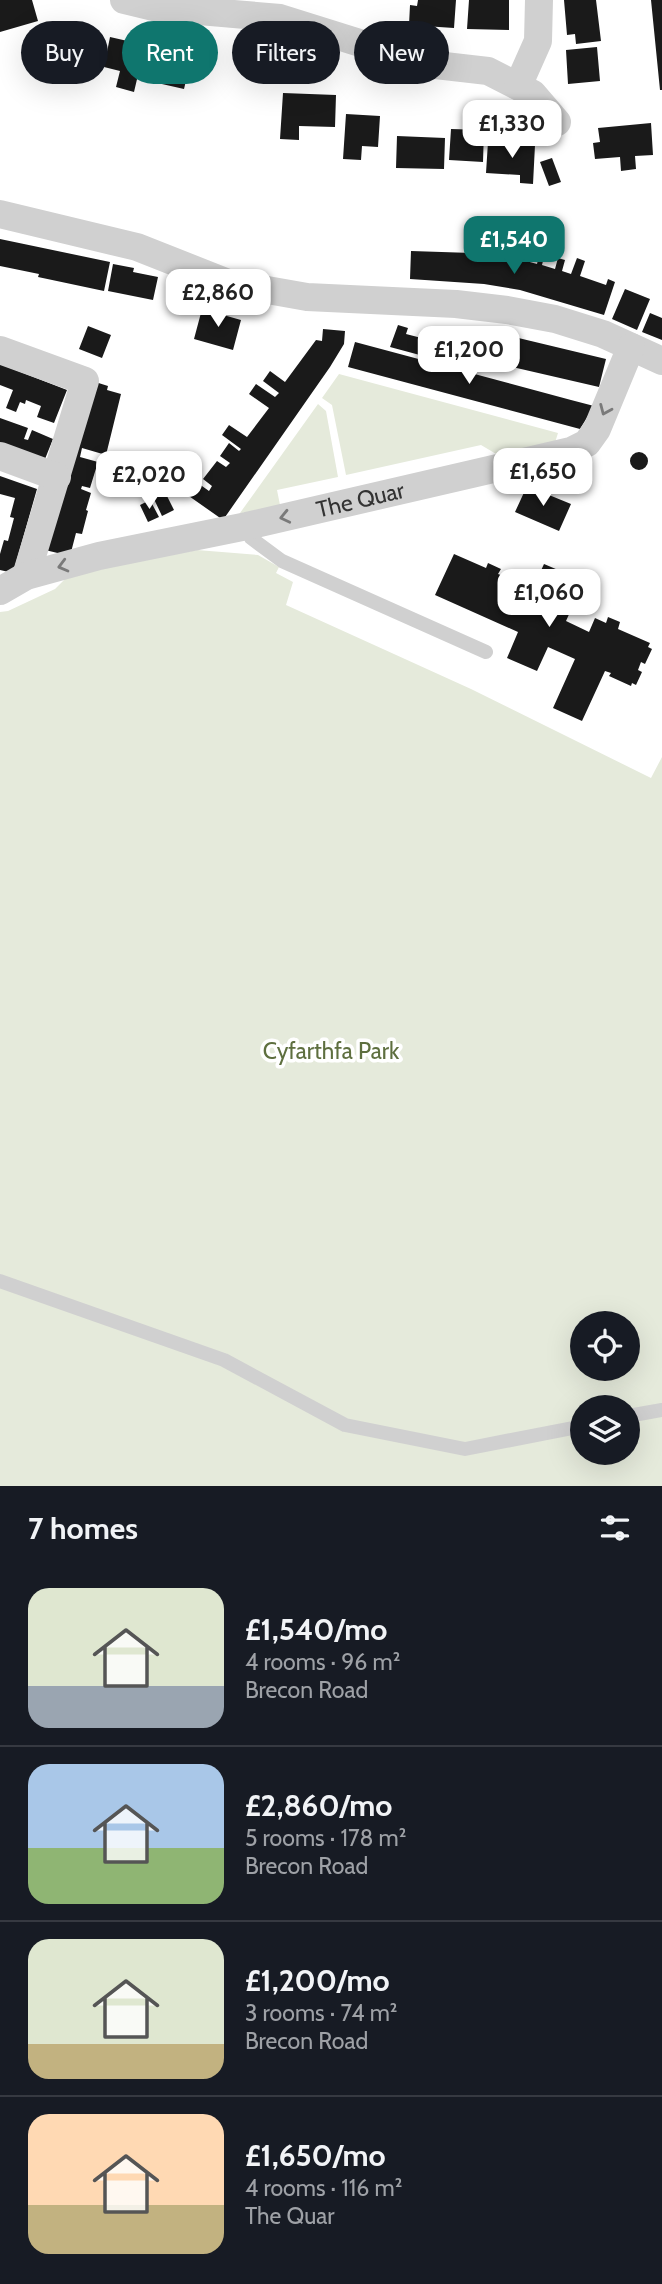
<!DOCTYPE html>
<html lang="en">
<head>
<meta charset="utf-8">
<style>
  body { margin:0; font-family:Cabin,sans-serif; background:#20242c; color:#f1f3f6; height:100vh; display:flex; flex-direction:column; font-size:26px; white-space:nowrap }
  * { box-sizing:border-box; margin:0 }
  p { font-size:23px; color:#9ea1a6 }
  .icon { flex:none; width:38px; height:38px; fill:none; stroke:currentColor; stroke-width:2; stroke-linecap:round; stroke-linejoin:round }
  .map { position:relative; height:1486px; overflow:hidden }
  .sheet { display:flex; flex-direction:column; background:#171b24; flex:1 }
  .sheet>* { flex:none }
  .hud { position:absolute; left:21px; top:21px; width:621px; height:63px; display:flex; gap:14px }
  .controls { position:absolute; left:570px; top:1311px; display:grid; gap:14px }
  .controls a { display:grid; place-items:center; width:70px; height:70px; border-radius:50%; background:#171b24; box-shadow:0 7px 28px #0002; font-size:35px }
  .price { position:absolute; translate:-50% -60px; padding:0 16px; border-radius:14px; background:#fff; color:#222; font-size:23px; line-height:46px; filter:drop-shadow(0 2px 4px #0008) }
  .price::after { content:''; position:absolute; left:50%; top:42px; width:21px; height:16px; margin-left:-10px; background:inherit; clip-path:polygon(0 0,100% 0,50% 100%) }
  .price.on { background:#0f766e; color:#fff }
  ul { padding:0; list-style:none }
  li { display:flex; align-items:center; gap:21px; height:175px; padding:0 28px }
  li+li { border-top:2px solid #363941 }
  li span { display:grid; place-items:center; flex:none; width:196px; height:140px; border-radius:21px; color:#555 }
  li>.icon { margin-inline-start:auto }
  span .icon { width:84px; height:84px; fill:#fffc; stroke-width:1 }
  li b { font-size:30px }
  h2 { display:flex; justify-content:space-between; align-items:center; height:84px; padding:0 28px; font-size:30px }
  .pill { padding:0 24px; border-radius:32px; background:#171b24; box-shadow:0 7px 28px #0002; font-size:24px; line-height:63px }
  .pill.on { background:#0f766e; color:#fff }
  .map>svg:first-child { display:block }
  .green { fill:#e5eadb; fill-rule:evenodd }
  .building { fill:#1a1a1a }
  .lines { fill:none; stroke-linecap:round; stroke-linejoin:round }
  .service { stroke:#d0d0d0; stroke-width:14 }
  .minor { stroke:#d0d0d0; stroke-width:28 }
  .oneway { stroke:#7a7a7a }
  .labels { text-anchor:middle; stroke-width:7; stroke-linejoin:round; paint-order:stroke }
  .street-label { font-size:23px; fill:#333; stroke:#fff }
  .park-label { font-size:23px; fill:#5e6f3f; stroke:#fff }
</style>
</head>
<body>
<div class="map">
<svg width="662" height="1486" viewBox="0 0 662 1486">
  <rect width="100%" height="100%" fill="#fff"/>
  <!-- green -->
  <path class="green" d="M 339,374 L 558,433 L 553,449 L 508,461 L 481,445 L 346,475 L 332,405 L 322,398 Z
    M 318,404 L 326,411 L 338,477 L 277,490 L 281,510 L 235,520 Z
    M 197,550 L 258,555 L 279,567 L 276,573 L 293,582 L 286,605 L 471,689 L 651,778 L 662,757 L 662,1486 L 0,1486 L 0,612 L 8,611 L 55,589 L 70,574 ZM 583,1323 L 628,1323 L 628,1368 L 583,1368 ZM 583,1407 L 628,1407 L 628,1452 L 583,1452 Z"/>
  <!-- building -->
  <path class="building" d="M 0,0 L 32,0 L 38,21 L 0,32 Z
    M 418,0 L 456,0 L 454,28 L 409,25 L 410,5 L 417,6 Z
    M 469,0 L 509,0 L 509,30 L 467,29 Z
    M 564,0 L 596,0 L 601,41 L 576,44 L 575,34 L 567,35 Z
    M 651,0 L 662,0 L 662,90 L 660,90 Z
    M 59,28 L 94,35 L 92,41 L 102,43 L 95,74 L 81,72 L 82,64 L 69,61 L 67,74 L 49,70 L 52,55 L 43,53 L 48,31 L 57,33 Z
    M 110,37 L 145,45 L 134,92 L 116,87 L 120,71 L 104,67 Z
    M 597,47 L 600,81 L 568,84 L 566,50 Z
    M 160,53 L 191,60 L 184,89 L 153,82 Z
    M 283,93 L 336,95 L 335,127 L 299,126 L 299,140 L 280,139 Z
    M 346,114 L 380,116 L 378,147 L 362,146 L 361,160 L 343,159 Z
    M 651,123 L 653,155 L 635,156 L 636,169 L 621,171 L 620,157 L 595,159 L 593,143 L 600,142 L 598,128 Z
    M 451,129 L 484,130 L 483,162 L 449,160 Z
    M 397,136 L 445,138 L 444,169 L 396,168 Z
    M 488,142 L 535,145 L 533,184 L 520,183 L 520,175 L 486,173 Z
    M 552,158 L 561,182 L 549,186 L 540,162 Z
    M 0,239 L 110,262 L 104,291 L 38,277 L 39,274 L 0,266 Z
    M 504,243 L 510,244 L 508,256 L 537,264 L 539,256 L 544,257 L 542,265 L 555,269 L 558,258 L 565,260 L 562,271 L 571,274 L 577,258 L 585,261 L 580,276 L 606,285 L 608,279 L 615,282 L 604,315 L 520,290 L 484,284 L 410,279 L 411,251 L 472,253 L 501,258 Z
    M 113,264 L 134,268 L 133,272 L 158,277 L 153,300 L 108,291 Z
    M 625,289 L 650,299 L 637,330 L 612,319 Z
    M 202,309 L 241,320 L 233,350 L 194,339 Z
    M 650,313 L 662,318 L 662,340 L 642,332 Z
    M 398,325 L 408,328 L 406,334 L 464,349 L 467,340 L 481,344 L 479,353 L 488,355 L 493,332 L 606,359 L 599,387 L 486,361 L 483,372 L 390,347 Z
    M 88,326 L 111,335 L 102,358 L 79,349 Z
    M 323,329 L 345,331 L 344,344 L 330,367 L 223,520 L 186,494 L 195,481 L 209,491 L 212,486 L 203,479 L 217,461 L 226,467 L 230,463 L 220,456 L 229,443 L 239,451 L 241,449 L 222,435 L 229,425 L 247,437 L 269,408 L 249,394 L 256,384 L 275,397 L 279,393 L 263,381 L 270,371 L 285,382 L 316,340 L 322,341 Z
    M 355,342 L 571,400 L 594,406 L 580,429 L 348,367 Z
    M 0,364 L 67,390 L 54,423 L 37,417 L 41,406 L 26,400 L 25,404 L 20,402 L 16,412 L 6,408 L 13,390 L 0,385 Z
    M 89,380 L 108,386 L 107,390 L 121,394 L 106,455 L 82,448 L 80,457 L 98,462 L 90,488 L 82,486 L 81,489 L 91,493 L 86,510 L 88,511 L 82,534 L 76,533 L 70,556 L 41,549 Z
    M 0,418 L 28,428 L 24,439 L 28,440 L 32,430 L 53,439 L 43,464 L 0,448 Z
    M630 461a9 9 0 1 1 18 0a9 9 0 1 1-18 0Z
    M 0,476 L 37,489 L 13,573 L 0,570 L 0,554 L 4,540 L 8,541 L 14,518 L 10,517 L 15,498 L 0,494 Z
    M 527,486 L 571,504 L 559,531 L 515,512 Z
    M 165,492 L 174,510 L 162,516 L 153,497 Z
    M 150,500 L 159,517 L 148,522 L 140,505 Z
    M 454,554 L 486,568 L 488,563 L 501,569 L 498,574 L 509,578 L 503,593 L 526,603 L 544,564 L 584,581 L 566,621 L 589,632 L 595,618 L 606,623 L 608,617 L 620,622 L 618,629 L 650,643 L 648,647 L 652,649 L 645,664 L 641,662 L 638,670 L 642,672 L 636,685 L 632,683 L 631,686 L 609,676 L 611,673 L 605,671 L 582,721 L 553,708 L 575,659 L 548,647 L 537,671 L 507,658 L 518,632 L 435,595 Z"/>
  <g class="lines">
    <!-- service -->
    <path class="service" d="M 247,526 L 251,538 L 282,561 L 486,652
      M 0,1281 L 224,1360 L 345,1425 L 465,1449 L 583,1426
      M 628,1416 L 662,1410"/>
    <!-- minor -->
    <g class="minor">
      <path d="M 124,0 L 153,7 L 280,18 L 427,64 L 488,71 L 533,94 L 557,122"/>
      <path d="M 518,86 L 538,41 L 539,0"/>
      <path d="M 0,214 L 137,247 L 228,283 L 307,297 L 456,304 L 507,310 L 555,319 L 603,334 L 662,361"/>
      <path d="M 0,350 L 85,381 L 26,576"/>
      <path d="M 0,456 L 57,477"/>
      <path id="s1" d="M 0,591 L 26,576 L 99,556 L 247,526 L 571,451 L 587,443 L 597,429 L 631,347"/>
    </g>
  </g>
  <!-- one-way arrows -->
  <defs><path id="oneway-chevron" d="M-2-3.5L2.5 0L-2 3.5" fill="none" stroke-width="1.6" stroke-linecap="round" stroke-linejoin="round" transform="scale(1.75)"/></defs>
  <g class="oneway">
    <use href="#oneway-chevron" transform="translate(605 410) rotate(113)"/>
    <use href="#oneway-chevron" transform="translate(285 517) rotate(167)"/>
    <use href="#oneway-chevron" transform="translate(63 566) rotate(165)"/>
  </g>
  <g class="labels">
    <!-- street labels -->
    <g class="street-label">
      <text dy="8" stroke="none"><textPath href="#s1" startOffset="373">The Quar</textPath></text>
    </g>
    <!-- park labels -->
    <g class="park-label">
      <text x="331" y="1059">Cyfarthfa Park</text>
    </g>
  </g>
</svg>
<div class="controls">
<a><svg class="icon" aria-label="locate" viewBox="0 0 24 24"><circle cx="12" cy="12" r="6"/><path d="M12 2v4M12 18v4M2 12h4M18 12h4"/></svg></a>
<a><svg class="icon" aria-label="layers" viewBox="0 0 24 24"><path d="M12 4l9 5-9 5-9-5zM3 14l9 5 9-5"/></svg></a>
</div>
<b class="price" style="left:512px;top:160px">£1,330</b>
<b class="price on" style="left:514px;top:276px">£1,540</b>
<b class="price" style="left:218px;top:329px">£2,860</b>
<b class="price" style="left:469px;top:386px">£1,200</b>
<b class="price" style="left:543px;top:508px">£1,650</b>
<b class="price" style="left:149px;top:511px">£2,020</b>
<b class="price" style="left:549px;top:629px">£1,060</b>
<div class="hud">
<a class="pill">Buy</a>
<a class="pill on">Rent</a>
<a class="pill">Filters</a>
<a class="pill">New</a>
</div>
</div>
<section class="sheet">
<h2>7 homes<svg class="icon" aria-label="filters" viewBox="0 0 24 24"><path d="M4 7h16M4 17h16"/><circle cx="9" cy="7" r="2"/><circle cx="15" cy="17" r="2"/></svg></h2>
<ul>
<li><span style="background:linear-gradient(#dfe7d0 70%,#9aa5b1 0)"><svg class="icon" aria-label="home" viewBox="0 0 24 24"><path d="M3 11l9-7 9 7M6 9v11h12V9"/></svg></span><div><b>£1,540/mo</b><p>4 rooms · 96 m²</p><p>Brecon Road</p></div></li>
<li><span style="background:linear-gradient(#a9c7e8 60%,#8fb573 0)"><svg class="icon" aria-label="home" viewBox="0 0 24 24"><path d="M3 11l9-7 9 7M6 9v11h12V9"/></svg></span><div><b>£2,860/mo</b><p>5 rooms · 178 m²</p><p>Brecon Road</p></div></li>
<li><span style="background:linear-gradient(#dfe7d0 75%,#c2b280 0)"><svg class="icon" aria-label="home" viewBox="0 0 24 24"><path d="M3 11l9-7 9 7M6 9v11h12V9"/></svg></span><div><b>£1,200/mo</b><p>3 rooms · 74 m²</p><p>Brecon Road</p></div></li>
<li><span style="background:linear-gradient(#ffd9b3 65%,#c2b280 0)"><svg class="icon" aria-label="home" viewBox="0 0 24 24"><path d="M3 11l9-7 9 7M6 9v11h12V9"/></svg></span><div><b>£1,650/mo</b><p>4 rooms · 116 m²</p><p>The Quar</p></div></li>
</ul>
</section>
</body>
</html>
